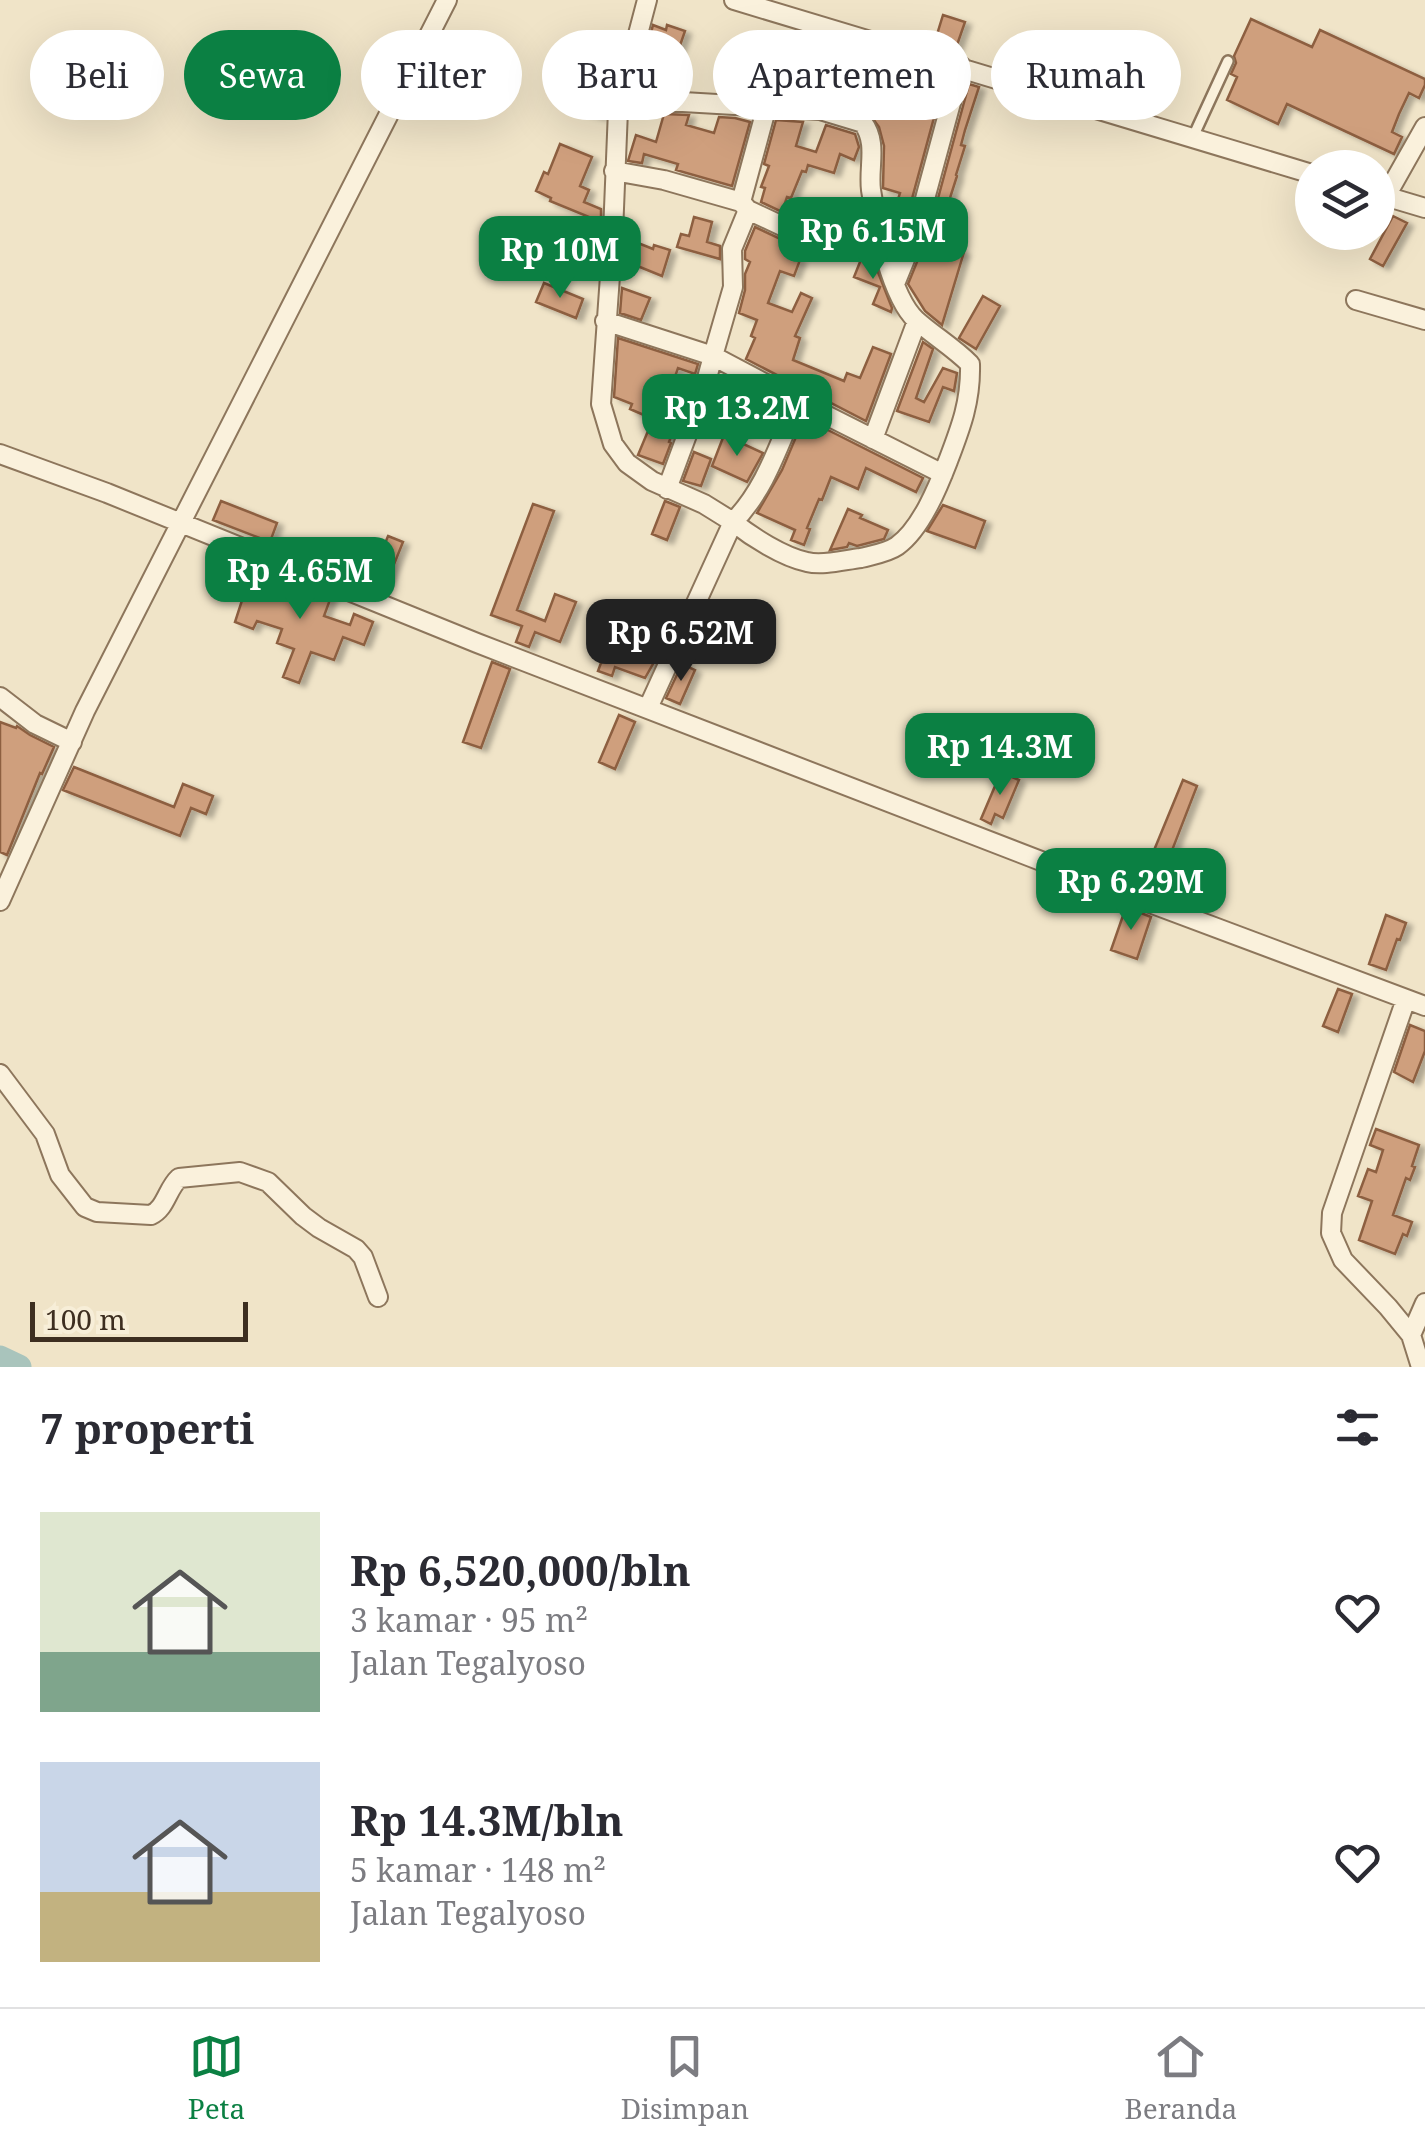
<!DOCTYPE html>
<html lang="id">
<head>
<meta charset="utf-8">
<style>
  body { margin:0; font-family:"Noto Serif",serif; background:#f7f7f7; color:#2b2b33; height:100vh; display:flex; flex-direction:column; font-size:38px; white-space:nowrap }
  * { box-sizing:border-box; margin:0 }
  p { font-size:32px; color:#7c7c81 }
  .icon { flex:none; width:55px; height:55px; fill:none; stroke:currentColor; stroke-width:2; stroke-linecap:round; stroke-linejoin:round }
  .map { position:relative; height:1367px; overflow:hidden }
  .drawer { display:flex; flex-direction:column; background:#fff; flex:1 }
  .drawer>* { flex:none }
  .hud { position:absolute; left:30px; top:30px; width:1365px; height:90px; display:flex; gap:20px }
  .tools { position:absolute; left:1295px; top:150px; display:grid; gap:20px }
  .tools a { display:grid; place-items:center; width:100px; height:100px; border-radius:50%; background:#fff; box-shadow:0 10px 40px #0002; font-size:50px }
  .scale { position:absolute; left:30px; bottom:25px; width:218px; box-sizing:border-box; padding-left:10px; border:5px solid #3d2e20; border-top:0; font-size:28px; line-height:35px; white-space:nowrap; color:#3d2e20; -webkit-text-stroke:8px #f7eed8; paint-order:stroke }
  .price { position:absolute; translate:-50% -85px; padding:0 22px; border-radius:20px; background:#0b8043; color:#fff; font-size:32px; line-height:65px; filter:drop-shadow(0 2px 5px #0008) }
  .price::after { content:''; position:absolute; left:50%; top:60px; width:30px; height:22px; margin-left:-15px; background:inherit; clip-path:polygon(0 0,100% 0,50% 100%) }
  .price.active { background:#222; color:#fff }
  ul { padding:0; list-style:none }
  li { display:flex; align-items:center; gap:30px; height:250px; padding:0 40px }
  li span { display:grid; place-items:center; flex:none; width:280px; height:200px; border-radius:0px; color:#555 }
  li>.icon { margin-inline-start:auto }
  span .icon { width:120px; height:120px; fill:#fffc; stroke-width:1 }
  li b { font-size:42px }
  h2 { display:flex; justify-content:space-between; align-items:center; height:120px; padding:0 40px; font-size:42px }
  .tag { padding:0 35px; border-radius:45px; background:#fff; box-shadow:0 10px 40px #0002; font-size:35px; line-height:90px }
  .tag.active { background:#0b8043; color:#fff }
  .tabs { display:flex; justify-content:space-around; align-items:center; height:140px; border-top:2px solid #e1e1e2; background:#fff; font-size:28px; color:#7c7c81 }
  .tabs a { display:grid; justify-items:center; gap:5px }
  .tabs .active { color:#0b8043 }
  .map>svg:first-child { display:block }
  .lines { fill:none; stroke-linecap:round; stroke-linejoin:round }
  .river { stroke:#a9c4bc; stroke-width:25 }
  .building { fill:#cf9f7d; stroke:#8d5f41; stroke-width:2.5; filter:url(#shadow) }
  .lane-casing { stroke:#8d765c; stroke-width:14 }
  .street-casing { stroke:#8d765c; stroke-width:22 }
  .lane { stroke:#faf1dc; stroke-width:9 }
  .street { stroke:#faf1dc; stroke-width:18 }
</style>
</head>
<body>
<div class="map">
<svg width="1425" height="1367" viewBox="0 0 1425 1367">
  <defs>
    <filter id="shadow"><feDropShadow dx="6" dy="3.5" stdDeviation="2.5" flood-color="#0004"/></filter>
  </defs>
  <rect width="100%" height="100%" fill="#f0e4c8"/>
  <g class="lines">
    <!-- river -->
    <path class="river" d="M 0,1358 L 19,1367"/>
  </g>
  <!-- building -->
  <path class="building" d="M 943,15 L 965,22 L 956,48 L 935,41 Z
    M 1251,19 L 1312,47 L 1320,30 L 1425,79 L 1425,85 L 1419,98 L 1409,93 L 1399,114 L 1392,132 L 1402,137 L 1394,154 L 1287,104 L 1278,124 L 1227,100 L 1237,77 L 1231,74 L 1236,63 L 1234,56 Z
    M 653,25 L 666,30 L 667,25 L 685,31 L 673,66 L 655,60 L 648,81 L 639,78 Z
    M 582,49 L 613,60 L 600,95 L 606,96 L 600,116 L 572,107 L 583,69 L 575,67 Z
    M 858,50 L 902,67 L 891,98 L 919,106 L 926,87 L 929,89 L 935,74 L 945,77 L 904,228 L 896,248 L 890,224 L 900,193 L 883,188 L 884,146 L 879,127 L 868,112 L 849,106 L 856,79 L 849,76 Z
    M 783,60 L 821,72 L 811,97 L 771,94 Z
    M 969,84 L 979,87 L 965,130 L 961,145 L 965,146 L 956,175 L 957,176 L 936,242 L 964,252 L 942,325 L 925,311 L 908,284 L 928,235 Z
    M 664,114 L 689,115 L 686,125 L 714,133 L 719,117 L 735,118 L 750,122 L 732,186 L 676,170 L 678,164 L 644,154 L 642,163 L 628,161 L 636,135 L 656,142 Z
    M 776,120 L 803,122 L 796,146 L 816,152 L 826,125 L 855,134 L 859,147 L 854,160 L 840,154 L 834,173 L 808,165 L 806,172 L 802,171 L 791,198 L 787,197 L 782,212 L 761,202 L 765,188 L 761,187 L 769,166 L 764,164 Z
    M 560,144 L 592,157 L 580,186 L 589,190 L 584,202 L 601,209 L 601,222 L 550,201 L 551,198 L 536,191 L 544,172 L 548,174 Z
    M 1393,216 L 1407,223 L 1383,266 L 1370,259 Z
    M 694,217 L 712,222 L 707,242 L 720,246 L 720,259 L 677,247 L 681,234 L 689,236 Z
    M 755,227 L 787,242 L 783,251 L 789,253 L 788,255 L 800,260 L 794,276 L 780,271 L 768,303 L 792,312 L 801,293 L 812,298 L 795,336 L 800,338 L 793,360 L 844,381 L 847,373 L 860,378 L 873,347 L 891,354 L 866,421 L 746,359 L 755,338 L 751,336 L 757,320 L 739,313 L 745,290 L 745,274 L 750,262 L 745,259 L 745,251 Z
    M 638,243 L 653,249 L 654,245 L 670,250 L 662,276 L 630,263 Z
    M 862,257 L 874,262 L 892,308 L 891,312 L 873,304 L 880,287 L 854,277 Z
    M 544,283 L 583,299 L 576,318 L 536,302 Z
    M 622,288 L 650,298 L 641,320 L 620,313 Z
    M 983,296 L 1000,306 L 976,349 L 959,338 Z
    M 618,338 L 698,364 L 695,374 L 678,368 L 671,388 L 688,396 L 669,442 L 671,443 L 663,464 L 638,455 L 653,419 L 630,409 L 632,404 L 614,397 Z
    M 923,342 L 933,349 L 916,398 L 924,402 L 943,368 L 957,373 L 954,391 L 943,387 L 929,422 L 897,411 Z
    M 739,384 L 763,397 L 757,413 L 730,403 Z
    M 804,418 L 923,478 L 916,492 L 866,468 L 858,489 L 831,477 L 822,500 L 819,499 L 807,528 L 810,529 L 804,545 L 791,540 L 795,530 L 757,513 L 782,470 Z
    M 724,435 L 763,453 L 747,482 L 712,466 Z
    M 694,452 L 711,459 L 701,486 L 683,481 Z
    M 221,501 L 277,523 L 270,542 L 213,520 Z
    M 665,501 L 680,507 L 667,540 L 652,534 Z
    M 533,504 L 554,511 L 517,610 L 545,621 L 555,594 L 576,602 L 560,642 L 535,632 L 529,647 L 516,642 L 522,626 L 491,615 Z
    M 943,505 L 985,521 L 975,548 L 927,531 Z
    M 848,509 L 862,515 L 860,518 L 888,530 L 884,539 L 857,546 L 849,543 L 847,547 L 830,550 Z
    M 388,536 L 403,542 L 387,582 L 372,576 Z
    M 282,577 L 331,597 L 324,616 L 350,625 L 354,614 L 373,622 L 364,645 L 343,637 L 334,660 L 311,652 L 299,683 L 283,677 L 294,649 L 277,643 L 282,629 L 257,621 L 253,629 L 235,622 L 247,585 L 257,589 L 259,583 L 277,589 Z
    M 614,628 L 662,648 L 645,678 L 615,667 L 612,676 L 598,671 Z
    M 492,662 L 510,669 L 481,748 L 463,742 Z
    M 682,664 L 695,670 L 680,704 L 666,698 Z
    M 619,715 L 635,722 L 615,769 L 599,762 Z
    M 0,722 L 16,728 L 17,726 L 30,735 L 54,747 L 42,774 L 40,773 L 7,855 L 0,852 Z
    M 74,767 L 174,807 L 183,784 L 213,796 L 206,814 L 191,808 L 180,836 L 63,790 Z
    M 1001,772 L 1019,780 L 1003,818 L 995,814 L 991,824 L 981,819 Z
    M 1183,780 L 1197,786 L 1166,866 L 1158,859 L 1150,860 Z
    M 1126,907 L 1151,917 L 1137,959 L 1111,950 Z
    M 1386,915 L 1406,923 L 1400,940 L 1397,939 L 1386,970 L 1369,964 Z
    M 1338,989 L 1352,994 L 1338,1032 L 1323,1026 Z
    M 1410,1025 L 1425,1031 L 1425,1051 L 1413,1082 L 1394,1072 Z
    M 1376,1129 L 1419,1145 L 1412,1166 L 1415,1167 L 1410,1180 L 1406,1178 L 1393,1215 L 1412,1222 L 1407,1236 L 1403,1234 L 1395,1254 L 1359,1240 L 1372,1201 L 1358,1196 L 1368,1169 L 1376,1172 L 1383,1150 L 1370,1145 Z"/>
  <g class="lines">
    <defs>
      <path id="lane" d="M 1193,137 L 1228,61
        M 1142,900 L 1156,867"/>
      <path id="street" d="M 647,0 L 618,110 L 613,233 L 601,404 L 613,444 L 627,463 L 652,481 L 704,504 L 733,522 L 648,708
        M 734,0 L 1312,174
        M 618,110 L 647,102 L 683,102 L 820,110 L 863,123 C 878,143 868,167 871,190 C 876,223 891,297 916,320 C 934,336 953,347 970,364 C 971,401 961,427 948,461 C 938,487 921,529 897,546 C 887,553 872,555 861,558 C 844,560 823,566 807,562 C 783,557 752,537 733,522 C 766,489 779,443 798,401 L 713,356 L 704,389 L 667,489
        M 614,171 L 664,180 L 741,202 L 748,210 L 795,232
        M 1378,194 L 1425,208
        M 1386,196 L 1425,127
        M 741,202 L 767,106
        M 895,284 L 916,232 L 961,66
        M 1356,300 L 1425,320
        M 605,321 L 713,356 L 733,287 L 732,249 L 748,210
        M 798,401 L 943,474
        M 873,439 L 917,321
        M 0,454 L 107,493 L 477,643 L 1142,900 L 1425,1006
        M 0,697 L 35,724 L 72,742
        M 0,901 L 85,711 L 447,0
        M 1406,999 L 1332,1213 L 1331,1233 L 1343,1260 L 1388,1307 L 1411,1335 L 1421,1367
        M 0,1074 L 45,1134 L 60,1175 L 85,1207 L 97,1212 L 151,1215 C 166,1208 167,1189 179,1178 L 240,1172 L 268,1182 L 303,1216 L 319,1228 L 356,1249 L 363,1257 L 378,1297
        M 1411,1335 L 1425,1303"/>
    </defs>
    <!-- lane casing -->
    <use href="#lane" class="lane-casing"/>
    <!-- street casing -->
    <use href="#street" class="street-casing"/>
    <!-- lane -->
    <use href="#lane" class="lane"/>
    <!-- street -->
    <use href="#street" class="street"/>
  </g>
</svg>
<div class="tools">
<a><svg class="icon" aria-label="layers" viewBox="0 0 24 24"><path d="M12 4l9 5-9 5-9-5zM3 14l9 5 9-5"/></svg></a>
</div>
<div class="scale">100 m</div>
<b class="price" style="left:873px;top:282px">Rp 6.15M</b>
<b class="price" style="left:560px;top:301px">Rp 10M</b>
<b class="price" style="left:737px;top:459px">Rp 13.2M</b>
<b class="price" style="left:300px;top:622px">Rp 4.65M</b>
<b class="price active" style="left:681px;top:684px">Rp 6.52M</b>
<b class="price" style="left:1000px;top:798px">Rp 14.3M</b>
<b class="price" style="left:1131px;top:933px">Rp 6.29M</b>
<div class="hud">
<a class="tag">Beli</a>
<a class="tag active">Sewa</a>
<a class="tag">Filter</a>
<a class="tag">Baru</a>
<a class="tag">Apartemen</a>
<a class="tag">Rumah</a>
</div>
</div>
<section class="drawer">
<h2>7 properti<svg class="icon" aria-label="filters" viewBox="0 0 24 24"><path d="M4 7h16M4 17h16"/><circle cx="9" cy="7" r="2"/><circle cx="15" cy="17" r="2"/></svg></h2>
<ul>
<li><span style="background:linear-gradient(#dfe7d0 70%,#7fa58c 0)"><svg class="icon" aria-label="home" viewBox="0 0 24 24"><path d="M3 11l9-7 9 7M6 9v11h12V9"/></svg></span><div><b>Rp 6,520,000/bln</b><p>3 kamar · 95 m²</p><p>Jalan Tegalyoso</p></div><svg class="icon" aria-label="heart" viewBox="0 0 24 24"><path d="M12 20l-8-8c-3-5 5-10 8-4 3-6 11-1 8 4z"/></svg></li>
<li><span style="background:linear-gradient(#c9d6e8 65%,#c2b280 0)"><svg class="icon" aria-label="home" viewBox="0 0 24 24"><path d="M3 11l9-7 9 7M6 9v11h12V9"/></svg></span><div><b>Rp 14.3M/bln</b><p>5 kamar · 148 m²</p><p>Jalan Tegalyoso</p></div><svg class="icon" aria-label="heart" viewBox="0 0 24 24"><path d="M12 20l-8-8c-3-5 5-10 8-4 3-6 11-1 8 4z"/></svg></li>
</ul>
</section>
<nav class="tabs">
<a class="active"><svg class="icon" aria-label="map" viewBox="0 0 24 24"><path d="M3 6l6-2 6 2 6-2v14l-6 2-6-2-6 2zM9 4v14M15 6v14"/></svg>Peta</a>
<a><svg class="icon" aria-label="saved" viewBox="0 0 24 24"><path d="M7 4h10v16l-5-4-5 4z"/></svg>Disimpan</a>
<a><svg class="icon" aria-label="home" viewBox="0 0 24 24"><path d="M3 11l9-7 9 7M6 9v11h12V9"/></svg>Beranda</a>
</nav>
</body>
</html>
